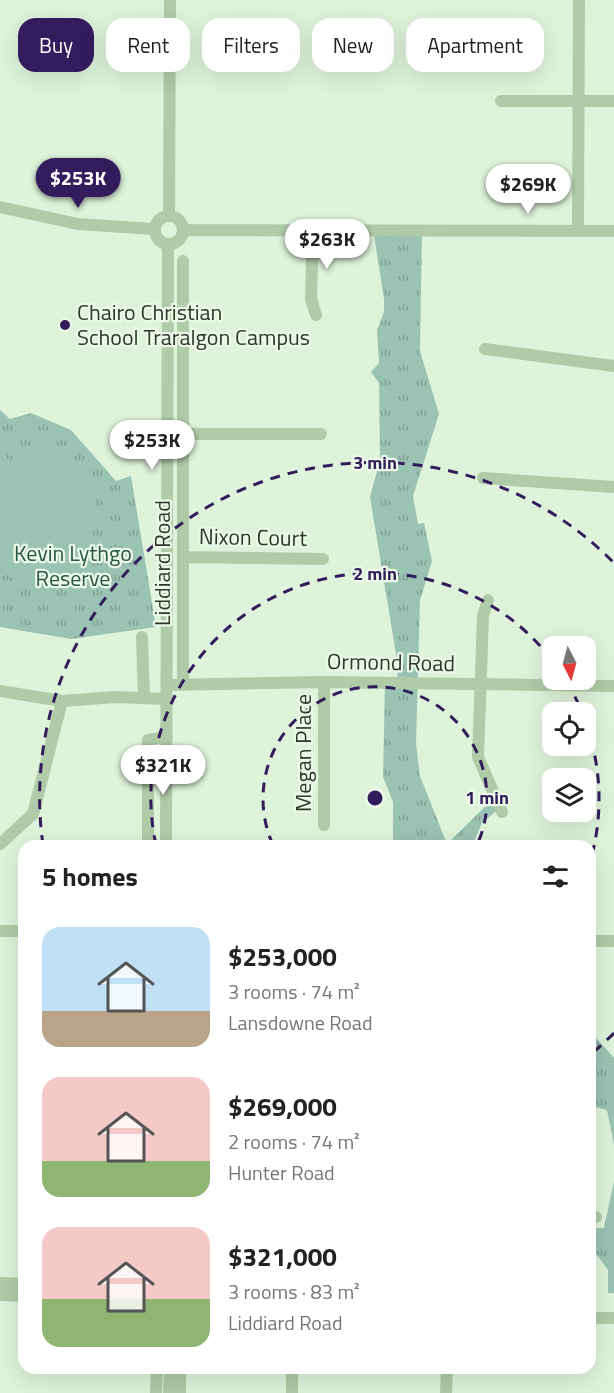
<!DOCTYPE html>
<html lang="en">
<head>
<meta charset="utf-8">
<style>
  body { margin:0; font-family:"Titillium Web",sans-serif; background:#f2f2f2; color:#222; height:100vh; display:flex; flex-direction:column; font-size:22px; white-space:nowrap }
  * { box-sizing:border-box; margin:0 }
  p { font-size:20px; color:#767676 }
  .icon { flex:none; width:33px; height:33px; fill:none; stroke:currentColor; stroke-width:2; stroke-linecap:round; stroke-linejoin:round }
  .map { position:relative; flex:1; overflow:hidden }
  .drawer { position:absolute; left:18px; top:840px; width:578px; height:534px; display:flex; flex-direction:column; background:#fff; border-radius:18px; box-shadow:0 6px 24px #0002 }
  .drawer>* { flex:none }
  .banner { position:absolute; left:18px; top:18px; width:579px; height:54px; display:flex; gap:12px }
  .needle { width:39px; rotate:174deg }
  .buttons { position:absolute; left:542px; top:636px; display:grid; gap:12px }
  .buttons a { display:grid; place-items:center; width:54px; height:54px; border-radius:12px; background:#fff; box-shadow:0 6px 24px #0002; font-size:30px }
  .price { position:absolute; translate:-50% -51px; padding:0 14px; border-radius:21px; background:#fff; color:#222; font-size:20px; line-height:39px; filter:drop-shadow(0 2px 3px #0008) }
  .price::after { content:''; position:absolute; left:50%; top:36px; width:18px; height:14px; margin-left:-9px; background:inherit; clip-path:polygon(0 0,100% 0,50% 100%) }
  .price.on { background:#331c5b; color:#fff }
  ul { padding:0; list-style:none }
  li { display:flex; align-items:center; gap:18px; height:150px; padding:0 24px }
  li span { display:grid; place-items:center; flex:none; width:168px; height:120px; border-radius:18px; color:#555 }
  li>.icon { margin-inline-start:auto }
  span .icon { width:72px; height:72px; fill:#fffc; stroke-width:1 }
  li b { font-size:26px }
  h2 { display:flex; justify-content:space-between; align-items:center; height:72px; padding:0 24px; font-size:26px }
  .tag { padding:0 21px; border-radius:18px; background:#fff; box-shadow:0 6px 24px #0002; font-size:21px; line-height:54px }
  .tag.on { background:#331c5b; color:#fff }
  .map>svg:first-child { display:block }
  .park { fill:url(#park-tufts) }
  .garden { fill:#9bc3b4 }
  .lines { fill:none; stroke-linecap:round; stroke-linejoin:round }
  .minor { stroke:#afcba7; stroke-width:12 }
  .ring { fill:none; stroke:#331c5b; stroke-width:3; stroke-dasharray:10 8 }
  .poi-dot { fill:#331c5b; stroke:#ebfae8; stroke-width:2 }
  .labels { text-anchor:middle; stroke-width:4.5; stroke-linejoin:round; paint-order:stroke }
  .poi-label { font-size:22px; fill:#2e3828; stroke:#ebfae8; text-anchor:start }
  .street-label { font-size:22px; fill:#2e3828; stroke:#ebfae8 }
  .park-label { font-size:22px; fill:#2b5748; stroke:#ebfae8 }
  .centre { fill:#331c5b; stroke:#ebfae8; stroke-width:3 }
  .ring-label { font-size:18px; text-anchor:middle; font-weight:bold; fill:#331c5b; stroke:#ebfae8; stroke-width:4.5; stroke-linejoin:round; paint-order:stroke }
</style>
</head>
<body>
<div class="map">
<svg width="614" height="1393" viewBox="0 0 614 1393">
  <defs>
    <pattern id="park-tufts" width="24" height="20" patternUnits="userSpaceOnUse" patternTransform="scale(1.5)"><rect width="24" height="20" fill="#9bc3b4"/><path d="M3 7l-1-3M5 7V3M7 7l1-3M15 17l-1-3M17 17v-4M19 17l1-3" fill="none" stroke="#7f9f92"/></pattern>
  </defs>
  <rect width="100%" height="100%" fill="#dff3db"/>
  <!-- park -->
  <path class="park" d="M 373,229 L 422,230 L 420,351 L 439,414 L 413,496 L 418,524 L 424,523 L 432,561 L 420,600 L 416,744 L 420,776 L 447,844 L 494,798 L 500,808 L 482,823 L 472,846 L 393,846 L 393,802 L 383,777 L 385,683 L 397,683 L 398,666 L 370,497 L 380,460 L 379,383 L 371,372 L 379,363 L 377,330 L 384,312 L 384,299 Z
    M 0,410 L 10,419 L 31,413 L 71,430 L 116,481 L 131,476 L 156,627 L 71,639 L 0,627 Z
    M 590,1031 L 614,1058 L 614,1145 L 607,1110 L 590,1106 Z
    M 614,1181 L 614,1293 L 608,1293 L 608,1270 L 595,1252 L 590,1252 L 590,1228 L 604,1228 Z"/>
  <!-- garden -->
  <path class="garden" d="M 0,453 L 10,460 C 105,414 135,584 25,570 L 16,582 L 0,569 Z"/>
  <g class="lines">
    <!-- minor -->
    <path class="minor" d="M 501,101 L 614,101
      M 0,207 L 78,224 L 154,229
      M 169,215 L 170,0
      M155 230a14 14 0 1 1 28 0a14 14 0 1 1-28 0Z
      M 313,229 L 311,299 L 316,315
      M 183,230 L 614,231
      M 578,230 L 579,0
      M 183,261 L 183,684
      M 485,349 L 614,366
      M 183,434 L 321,434
      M 483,478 L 614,487
      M 183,557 L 323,559
      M 488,600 L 483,616 L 478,757 L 502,812
      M 142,637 L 144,697
      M 324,682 L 324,825
      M 167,685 L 324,682 L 614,686
      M 0,691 L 62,701 L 116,697 L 167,699
      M 0,844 L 33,814 L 62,701
      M 148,846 L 148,740 L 167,736
      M 166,846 L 168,244
      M 0,931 L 24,931
      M 590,941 L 614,941
      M 590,1217 L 596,1217
      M 0,1283 L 24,1284
      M 0,1295 L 24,1296
      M 590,1318 L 614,1318
      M 180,1368 L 180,1393
      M 292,1368 L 292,1393
      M 156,1393 L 157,1368
      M 169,1393 L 170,1368
      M 446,1393 L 447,1368"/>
  </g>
  <!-- distance rings -->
  <g class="ring">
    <path d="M273 845A112 112 0 1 1 477 845"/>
    <path d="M156 845A224 224 0 0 1 552 660M566 681A224 224 0 0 1 582 712M585 721A224 224 0 0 1 590 862"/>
    <path d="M614 1033A335 335 0 0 1 590 1055M43 845A335 335 0 0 1 614 563"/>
  </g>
  <!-- markers -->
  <circle class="poi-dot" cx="65" cy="325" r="6"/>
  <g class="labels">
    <!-- poi labels -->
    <g class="poi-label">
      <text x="77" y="320">Chairo Christian<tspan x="77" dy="25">School Traralgon Campus</tspan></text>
    </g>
    <!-- street labels -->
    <g class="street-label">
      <text transform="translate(253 537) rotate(1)" y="8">Nixon Court</text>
      <text transform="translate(162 563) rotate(-90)" y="8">Liddiard Road</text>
      <text transform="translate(391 662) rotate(1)" y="8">Ormond Road</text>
      <text transform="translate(303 753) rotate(-90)" y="8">Megan Place</text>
    </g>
    <!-- park labels -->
    <g class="park-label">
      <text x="73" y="561">Kevin Lythgo<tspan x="73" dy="25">Reserve</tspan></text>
    </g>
  </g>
  <circle cx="375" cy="798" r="9" class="centre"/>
  <g class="ring-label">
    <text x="375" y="469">3 min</text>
    <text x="375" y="580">2 min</text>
    <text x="487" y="804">1 min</text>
  </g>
</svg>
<div class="buttons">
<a><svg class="needle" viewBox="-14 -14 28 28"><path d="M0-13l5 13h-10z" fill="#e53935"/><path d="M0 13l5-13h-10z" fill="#767676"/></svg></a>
<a><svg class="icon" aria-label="locate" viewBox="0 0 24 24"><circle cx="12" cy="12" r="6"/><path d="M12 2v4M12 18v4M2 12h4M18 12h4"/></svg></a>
<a><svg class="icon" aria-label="layers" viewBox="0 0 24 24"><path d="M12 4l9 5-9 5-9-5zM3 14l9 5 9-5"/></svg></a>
</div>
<b class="price on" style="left:78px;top:209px">$253K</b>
<b class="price" style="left:528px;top:215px">$269K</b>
<b class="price" style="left:327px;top:270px">$263K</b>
<b class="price" style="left:152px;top:471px">$253K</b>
<b class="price" style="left:163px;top:796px">$321K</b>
<div class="banner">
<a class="tag on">Buy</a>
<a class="tag">Rent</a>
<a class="tag">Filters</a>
<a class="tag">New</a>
<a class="tag">Apartment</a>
</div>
<section class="drawer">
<h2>5 homes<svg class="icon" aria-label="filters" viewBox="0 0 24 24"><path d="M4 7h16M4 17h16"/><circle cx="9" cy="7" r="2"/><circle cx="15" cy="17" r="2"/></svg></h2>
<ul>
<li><span style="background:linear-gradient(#bfe0f5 70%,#b9a48a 0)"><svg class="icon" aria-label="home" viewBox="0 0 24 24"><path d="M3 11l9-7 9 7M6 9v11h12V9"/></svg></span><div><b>$253,000</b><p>3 rooms · 74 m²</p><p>Lansdowne Road</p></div></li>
<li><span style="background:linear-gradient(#f6c9c9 70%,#8fb573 0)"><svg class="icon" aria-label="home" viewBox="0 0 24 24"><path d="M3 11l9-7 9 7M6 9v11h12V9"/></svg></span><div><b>$269,000</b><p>2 rooms · 74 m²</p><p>Hunter Road</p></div></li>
<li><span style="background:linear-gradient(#f6c9c9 60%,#8fb573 0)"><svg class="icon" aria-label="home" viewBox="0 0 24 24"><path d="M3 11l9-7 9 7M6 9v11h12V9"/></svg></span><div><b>$321,000</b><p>3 rooms · 83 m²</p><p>Liddiard Road</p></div></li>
</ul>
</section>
</div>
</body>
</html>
